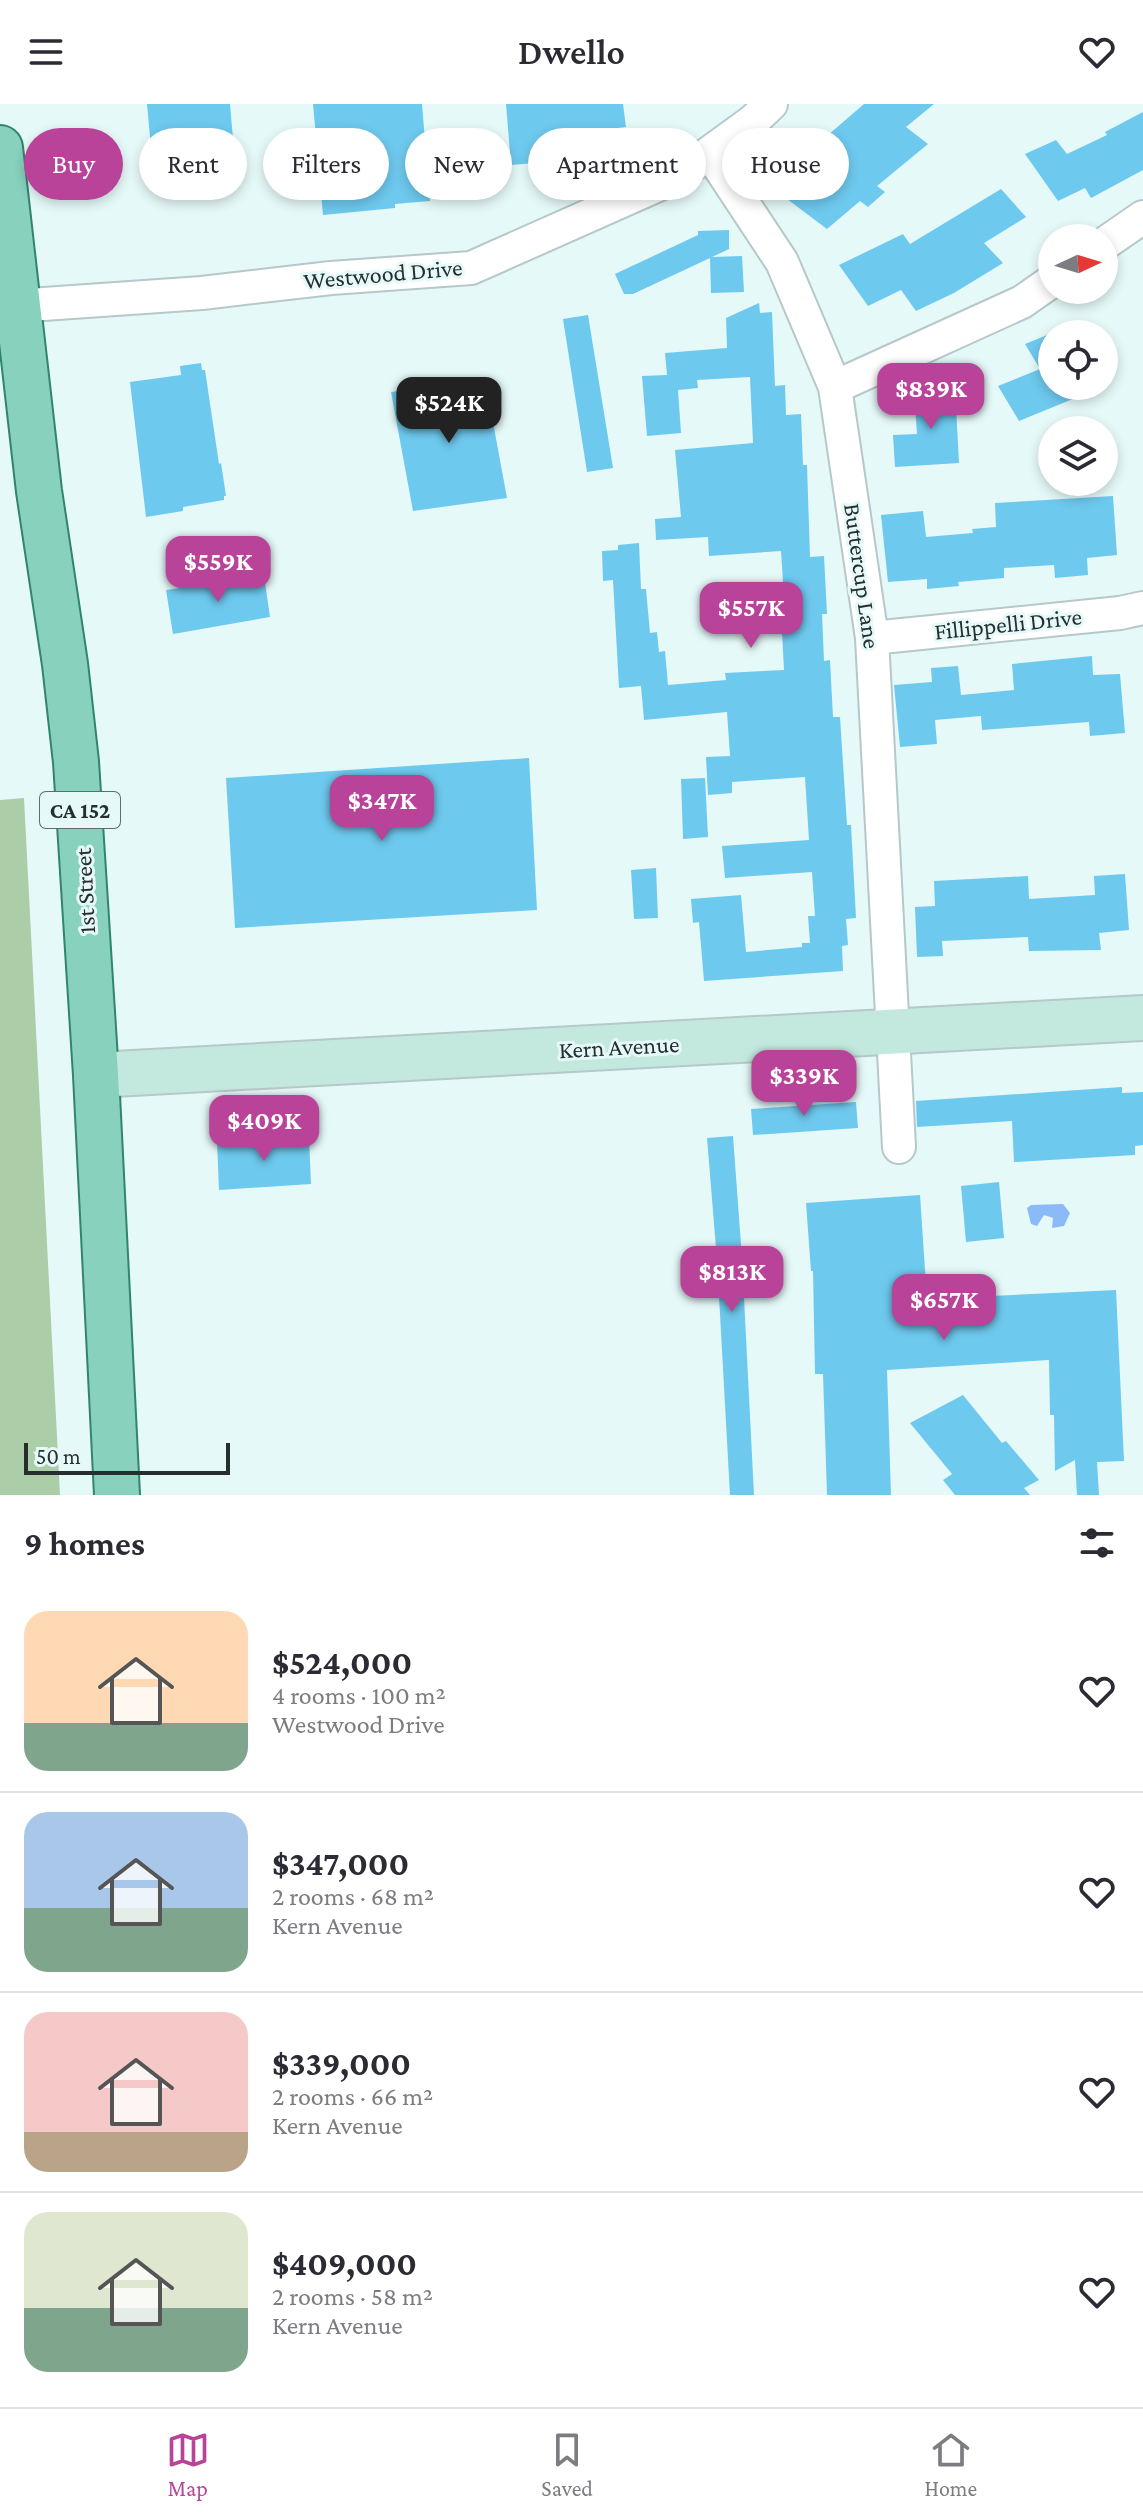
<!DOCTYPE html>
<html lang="en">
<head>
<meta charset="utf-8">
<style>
  body { margin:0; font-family:"Crimson Pro",serif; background:#f7f7f7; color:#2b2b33; height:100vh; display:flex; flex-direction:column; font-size:30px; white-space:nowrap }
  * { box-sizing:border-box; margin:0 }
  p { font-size:26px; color:#7c7c81 }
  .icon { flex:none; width:44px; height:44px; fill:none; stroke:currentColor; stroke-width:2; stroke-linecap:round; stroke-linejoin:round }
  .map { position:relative; height:1391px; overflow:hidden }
  .drawer { display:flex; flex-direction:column; background:#fff; flex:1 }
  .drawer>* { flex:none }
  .banner { position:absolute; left:24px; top:24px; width:1096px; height:72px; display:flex; gap:16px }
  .needle { width:52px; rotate:86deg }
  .controls { position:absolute; left:1038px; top:120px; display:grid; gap:16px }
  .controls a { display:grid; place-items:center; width:80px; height:80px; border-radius:50%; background:#fff; box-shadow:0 4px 12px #0003; font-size:40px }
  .scale { position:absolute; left:24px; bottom:20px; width:206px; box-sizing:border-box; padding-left:8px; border:4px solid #272e2e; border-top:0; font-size:22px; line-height:28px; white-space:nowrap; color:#272e2e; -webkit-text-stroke:6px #e6f9f9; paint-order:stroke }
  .price { position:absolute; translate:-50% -68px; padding:0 18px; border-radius:16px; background:#b94399; color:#fff; font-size:26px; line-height:52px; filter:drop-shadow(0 2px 4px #0008) }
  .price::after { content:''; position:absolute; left:50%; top:48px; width:24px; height:18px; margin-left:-12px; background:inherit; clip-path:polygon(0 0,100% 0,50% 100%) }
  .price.on { background:#222; color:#fff }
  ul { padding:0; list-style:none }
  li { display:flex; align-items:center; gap:24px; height:200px; padding:0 24px }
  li+li { border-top:2px solid #e1e1e2 }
  li span { display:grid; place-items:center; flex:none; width:224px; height:160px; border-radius:24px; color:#555 }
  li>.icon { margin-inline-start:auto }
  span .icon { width:96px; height:96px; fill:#fffc; stroke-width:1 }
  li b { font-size:34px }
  h2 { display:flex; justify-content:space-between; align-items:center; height:96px; padding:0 24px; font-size:34px }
  .chip { padding:0 28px; border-radius:36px; background:#fff; box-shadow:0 4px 12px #0003; font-size:28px; line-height:72px }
  .chip.on { background:#b94399; color:#fff }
  header { display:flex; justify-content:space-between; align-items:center; height:104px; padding:0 24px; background:#fff; font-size:36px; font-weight:600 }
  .tab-bar { display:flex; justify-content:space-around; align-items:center; height:112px; border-top:2px solid #e1e1e2; background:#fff; font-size:22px; color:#7c7c81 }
  .tab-bar a { display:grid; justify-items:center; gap:4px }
  .tab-bar .on { color:#b94399 }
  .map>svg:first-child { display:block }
  .green { fill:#abcea8 }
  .water { fill:#8bbaf8 }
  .building { fill:#6ec9ee }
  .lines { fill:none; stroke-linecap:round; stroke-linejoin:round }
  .street-casing { stroke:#b6c8c9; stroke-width:36 }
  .secondary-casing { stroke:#b6c8c9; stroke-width:48 }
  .primary-casing { stroke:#31846e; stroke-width:48 }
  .street { stroke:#fff; stroke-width:32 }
  .secondary { stroke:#c3e8de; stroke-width:44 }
  .primary { stroke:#87d1bd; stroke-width:44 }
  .labels { text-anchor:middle; stroke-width:6; stroke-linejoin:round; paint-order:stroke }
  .shield { fill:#e6f9f9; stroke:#606b6b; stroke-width:2 }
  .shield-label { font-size:22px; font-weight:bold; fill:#272e2e }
  .street-label { font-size:24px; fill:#272e2e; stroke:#e6f9f9 }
</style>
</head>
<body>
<header><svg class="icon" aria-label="menu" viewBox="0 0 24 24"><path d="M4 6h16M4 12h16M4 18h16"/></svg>Dwello<svg class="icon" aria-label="heart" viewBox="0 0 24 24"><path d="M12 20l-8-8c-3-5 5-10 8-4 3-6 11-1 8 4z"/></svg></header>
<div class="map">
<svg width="1143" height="1391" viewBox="0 0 1143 1391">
  <rect width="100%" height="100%" fill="#e6f9f9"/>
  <!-- green -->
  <path class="green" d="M 24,694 L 60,1391 L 0,1391 L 0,696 Z"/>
  <!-- water -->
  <path class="water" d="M 1063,1100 L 1070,1109 L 1064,1122 L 1052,1124 L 1053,1114 L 1044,1111 L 1037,1122 L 1031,1120 L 1027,1104 L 1031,1101 Z"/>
  <!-- building -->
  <path class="building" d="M 147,0 L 230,0 L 236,70 L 154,77 Z
    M 313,0 L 422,0 L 430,97 L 395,100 L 395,104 L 323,111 Z
    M 506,0 L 623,0 L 626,23 L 558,31 L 560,57 L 511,61 Z
    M 864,0 L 934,0 L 906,23 L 928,40 L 877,82 L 885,88 L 868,103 L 860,97 L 827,125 L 787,95 L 825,64 L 806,50 Z
    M 1143,8 L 1143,66 L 1091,94 L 1085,84 L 1058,97 L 1025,50 L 1056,36 L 1067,50 L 1107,31 L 1105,28 Z
    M 1001,85 L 1026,113 L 984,139 L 1003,159 L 954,189 L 916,207 L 901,186 L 868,202 L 839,161 L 903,130 L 910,140 Z
    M 729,126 L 729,145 L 712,153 L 742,152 L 744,188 L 711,189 L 710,154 L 633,190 L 624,190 L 615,170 L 698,131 L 698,127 Z
    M 759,199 L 760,209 L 772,208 L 775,282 L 785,281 L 786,311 L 801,310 L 803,361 L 807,361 L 810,453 L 824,452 L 827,510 L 822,510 L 824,557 L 830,556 L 833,613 L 840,613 L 847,721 L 851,721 L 856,814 L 846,815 L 848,841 L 842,842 L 843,867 L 704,877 L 699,818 L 693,819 L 691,795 L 741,791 L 746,848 L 802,843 L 802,839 L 810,839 L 808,812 L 815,812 L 812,768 L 725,774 L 722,742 L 809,736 L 805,673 L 732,678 L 732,689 L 708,691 L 706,653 L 730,652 L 727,608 L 644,616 L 641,582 L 619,584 L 613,476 L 603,477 L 602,447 L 618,446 L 618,441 L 639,439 L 641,485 L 646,485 L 650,529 L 657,528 L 659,548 L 665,547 L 668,581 L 726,576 L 725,569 L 784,566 L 781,510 L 785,509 L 781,447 L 709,452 L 708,433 L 656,436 L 655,415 L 681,413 L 675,346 L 753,339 L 750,273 L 697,276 L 698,284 L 678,286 L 681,329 L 647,332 L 642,272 L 667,271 L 665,249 L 727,244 L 726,214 Z
    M 588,211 L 613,364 L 587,368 L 563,215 Z
    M 1052,229 L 1052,282 L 1102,283 L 1019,317 L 998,282 L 1040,265 L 1025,240 Z
    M 201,259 L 202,266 L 205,266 L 219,360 L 221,359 L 226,392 L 224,392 L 224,396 L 183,403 L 183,407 L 146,413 L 130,278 L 181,271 L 180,262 Z
    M 485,275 L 507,394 L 413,407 L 391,288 Z
    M 955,284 L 959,359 L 895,363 L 893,331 L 917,330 L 914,286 Z
    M 1113,392 L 1117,451 L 1087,454 L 1088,471 L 1055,474 L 1054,461 L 1004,464 L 1004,474 L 958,478 L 959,482 L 927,485 L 927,475 L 888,478 L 881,411 L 923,407 L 926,433 L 973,429 L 972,425 L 996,423 L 995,399 Z
    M 264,472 L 270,513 L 173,530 L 166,486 Z
    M 1092,552 L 1093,571 L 1120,570 L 1125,629 L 1090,632 L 1089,618 L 982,626 L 981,612 L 935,616 L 937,640 L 900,643 L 894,581 L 932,578 L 931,564 L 958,562 L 961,591 L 1014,586 L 1012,560 Z
    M 529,654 L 537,806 L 235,824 L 226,674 Z
    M 705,674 L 708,733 L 683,735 L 681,675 Z
    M 656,764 L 658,814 L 634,815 L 631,766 Z
    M 1125,770 L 1129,826 L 1099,829 L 1101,846 L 1029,847 L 1028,833 L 942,837 L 943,852 L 917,853 L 915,803 L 935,802 L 934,777 L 1028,772 L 1029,795 L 1095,791 L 1094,772 Z
    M 1122,983 L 1122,989 L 1143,988 L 1143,1041 L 1135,1042 L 1135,1051 L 1014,1058 L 1012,1017 L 917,1023 L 916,997 Z
    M 856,998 L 858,1024 L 753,1031 L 751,1005 Z
    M 274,1032 L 275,1035 L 309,1033 L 311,1080 L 219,1086 L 217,1038 Z
    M 733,1032 L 742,1154 L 754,1391 L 730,1391 L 717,1156 L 707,1034 Z
    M 999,1078 L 1004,1134 L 966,1138 L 961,1082 Z
    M 920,1091 L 927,1195 L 1116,1186 L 1124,1357 L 1097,1358 L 1099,1391 L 1077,1391 L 1075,1356 L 1055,1367 L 1054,1311 L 1050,1311 L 1049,1256 L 887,1266 L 891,1391 L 827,1391 L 823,1270 L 815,1270 L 813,1167 L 811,1167 L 806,1099 Z
    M 963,1291 L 1002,1339 L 1006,1337 L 1039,1376 L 1024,1384 L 1030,1391 L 955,1391 L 943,1376 L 952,1370 L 910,1319 Z"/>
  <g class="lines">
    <defs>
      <path id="street" d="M 710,49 L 782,158 L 835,283 L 872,534 L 899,1043
        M 1104,140 L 1143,113
        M 0,203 L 202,189 L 331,174 L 471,164 L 676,73 L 753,17 L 771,0
        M 835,283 L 1022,198 L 1052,177
        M 872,534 L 1120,509 L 1143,504"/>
      <path id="secondary" d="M 96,971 L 1143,914"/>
      <path id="primary" d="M 0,44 L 39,387 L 65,560 L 76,658 L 96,971 L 117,1391"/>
    </defs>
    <!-- street casing -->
    <use href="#street" class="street-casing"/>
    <!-- secondary casing -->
    <use href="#secondary" class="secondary-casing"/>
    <!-- primary casing -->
    <use href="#primary" class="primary-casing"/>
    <!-- street -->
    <use href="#street" class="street"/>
    <!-- secondary -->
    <use href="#secondary" class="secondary"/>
    <!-- primary -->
    <use href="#primary" class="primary"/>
  </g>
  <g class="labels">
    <!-- shield labels -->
    <rect class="shield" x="40" y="688" width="80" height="36" rx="6"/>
    <g class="shield-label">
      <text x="80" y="714">CA 152</text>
    </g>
    <!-- street labels -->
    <g class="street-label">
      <text transform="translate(383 170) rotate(-5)" y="8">Westwood Drive</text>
      <text transform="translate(862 472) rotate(82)" y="8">Buttercup Lane</text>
      <text transform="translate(1008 520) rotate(-6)" y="8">Fillippelli Drive</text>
      <text transform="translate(85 787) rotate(-93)" y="8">1st Street</text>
      <text transform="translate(619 943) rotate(-3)" y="8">Kern Avenue</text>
    </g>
  </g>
</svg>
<div class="controls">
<a><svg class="needle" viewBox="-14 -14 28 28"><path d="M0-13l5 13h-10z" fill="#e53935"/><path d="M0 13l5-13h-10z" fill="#7c7c81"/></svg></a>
<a><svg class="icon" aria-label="locate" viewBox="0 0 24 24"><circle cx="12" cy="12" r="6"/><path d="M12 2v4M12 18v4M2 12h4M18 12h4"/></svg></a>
<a><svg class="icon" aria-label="layers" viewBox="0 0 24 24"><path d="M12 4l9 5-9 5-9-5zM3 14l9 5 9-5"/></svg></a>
</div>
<div class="scale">50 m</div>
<b class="price" style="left:931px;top:327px">$839K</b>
<b class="price on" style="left:449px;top:341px">$524K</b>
<b class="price" style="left:218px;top:500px">$559K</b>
<b class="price" style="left:751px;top:546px">$557K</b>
<b class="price" style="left:382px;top:739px">$347K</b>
<b class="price" style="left:804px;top:1014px">$339K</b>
<b class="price" style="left:264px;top:1059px">$409K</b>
<b class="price" style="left:732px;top:1210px">$813K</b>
<b class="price" style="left:944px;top:1238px">$657K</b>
<div class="banner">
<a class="chip on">Buy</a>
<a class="chip">Rent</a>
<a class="chip">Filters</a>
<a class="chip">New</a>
<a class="chip">Apartment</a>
<a class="chip">House</a>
</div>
</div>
<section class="drawer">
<h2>9 homes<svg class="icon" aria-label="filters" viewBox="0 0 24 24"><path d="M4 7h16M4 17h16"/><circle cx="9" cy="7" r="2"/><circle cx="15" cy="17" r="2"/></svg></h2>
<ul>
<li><span style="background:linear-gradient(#ffd9b3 70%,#7fa58c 0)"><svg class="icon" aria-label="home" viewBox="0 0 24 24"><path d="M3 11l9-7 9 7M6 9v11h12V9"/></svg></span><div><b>$524,000</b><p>4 rooms · 100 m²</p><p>Westwood Drive</p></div><svg class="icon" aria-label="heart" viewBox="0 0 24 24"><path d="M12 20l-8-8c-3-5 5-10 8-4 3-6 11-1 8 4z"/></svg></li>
<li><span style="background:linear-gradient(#a9c7e8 60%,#7fa58c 0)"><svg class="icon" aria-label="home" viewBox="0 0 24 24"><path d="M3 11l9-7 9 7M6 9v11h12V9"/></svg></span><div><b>$347,000</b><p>2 rooms · 68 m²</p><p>Kern Avenue</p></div><svg class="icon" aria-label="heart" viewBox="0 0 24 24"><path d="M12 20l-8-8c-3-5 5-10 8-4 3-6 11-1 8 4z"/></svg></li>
<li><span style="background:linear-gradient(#f6c9c9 75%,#b9a48a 0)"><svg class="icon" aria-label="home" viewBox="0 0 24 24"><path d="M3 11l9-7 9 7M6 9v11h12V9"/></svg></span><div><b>$339,000</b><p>2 rooms · 66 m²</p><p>Kern Avenue</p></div><svg class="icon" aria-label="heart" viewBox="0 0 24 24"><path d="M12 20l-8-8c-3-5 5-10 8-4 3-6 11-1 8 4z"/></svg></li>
<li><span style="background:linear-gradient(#dfe7d0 60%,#7fa58c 0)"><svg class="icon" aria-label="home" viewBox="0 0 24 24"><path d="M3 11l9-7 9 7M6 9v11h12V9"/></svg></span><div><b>$409,000</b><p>2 rooms · 58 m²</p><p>Kern Avenue</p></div><svg class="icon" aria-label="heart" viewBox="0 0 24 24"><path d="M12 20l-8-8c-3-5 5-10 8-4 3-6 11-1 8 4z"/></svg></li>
</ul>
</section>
<nav class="tab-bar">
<a class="on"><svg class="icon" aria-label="map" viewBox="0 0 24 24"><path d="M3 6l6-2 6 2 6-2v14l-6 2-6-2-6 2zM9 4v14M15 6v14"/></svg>Map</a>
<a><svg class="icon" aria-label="saved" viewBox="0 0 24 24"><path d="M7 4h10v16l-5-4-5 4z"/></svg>Saved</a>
<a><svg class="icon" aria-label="home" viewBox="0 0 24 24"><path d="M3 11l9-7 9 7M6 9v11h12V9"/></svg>Home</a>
</nav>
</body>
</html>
